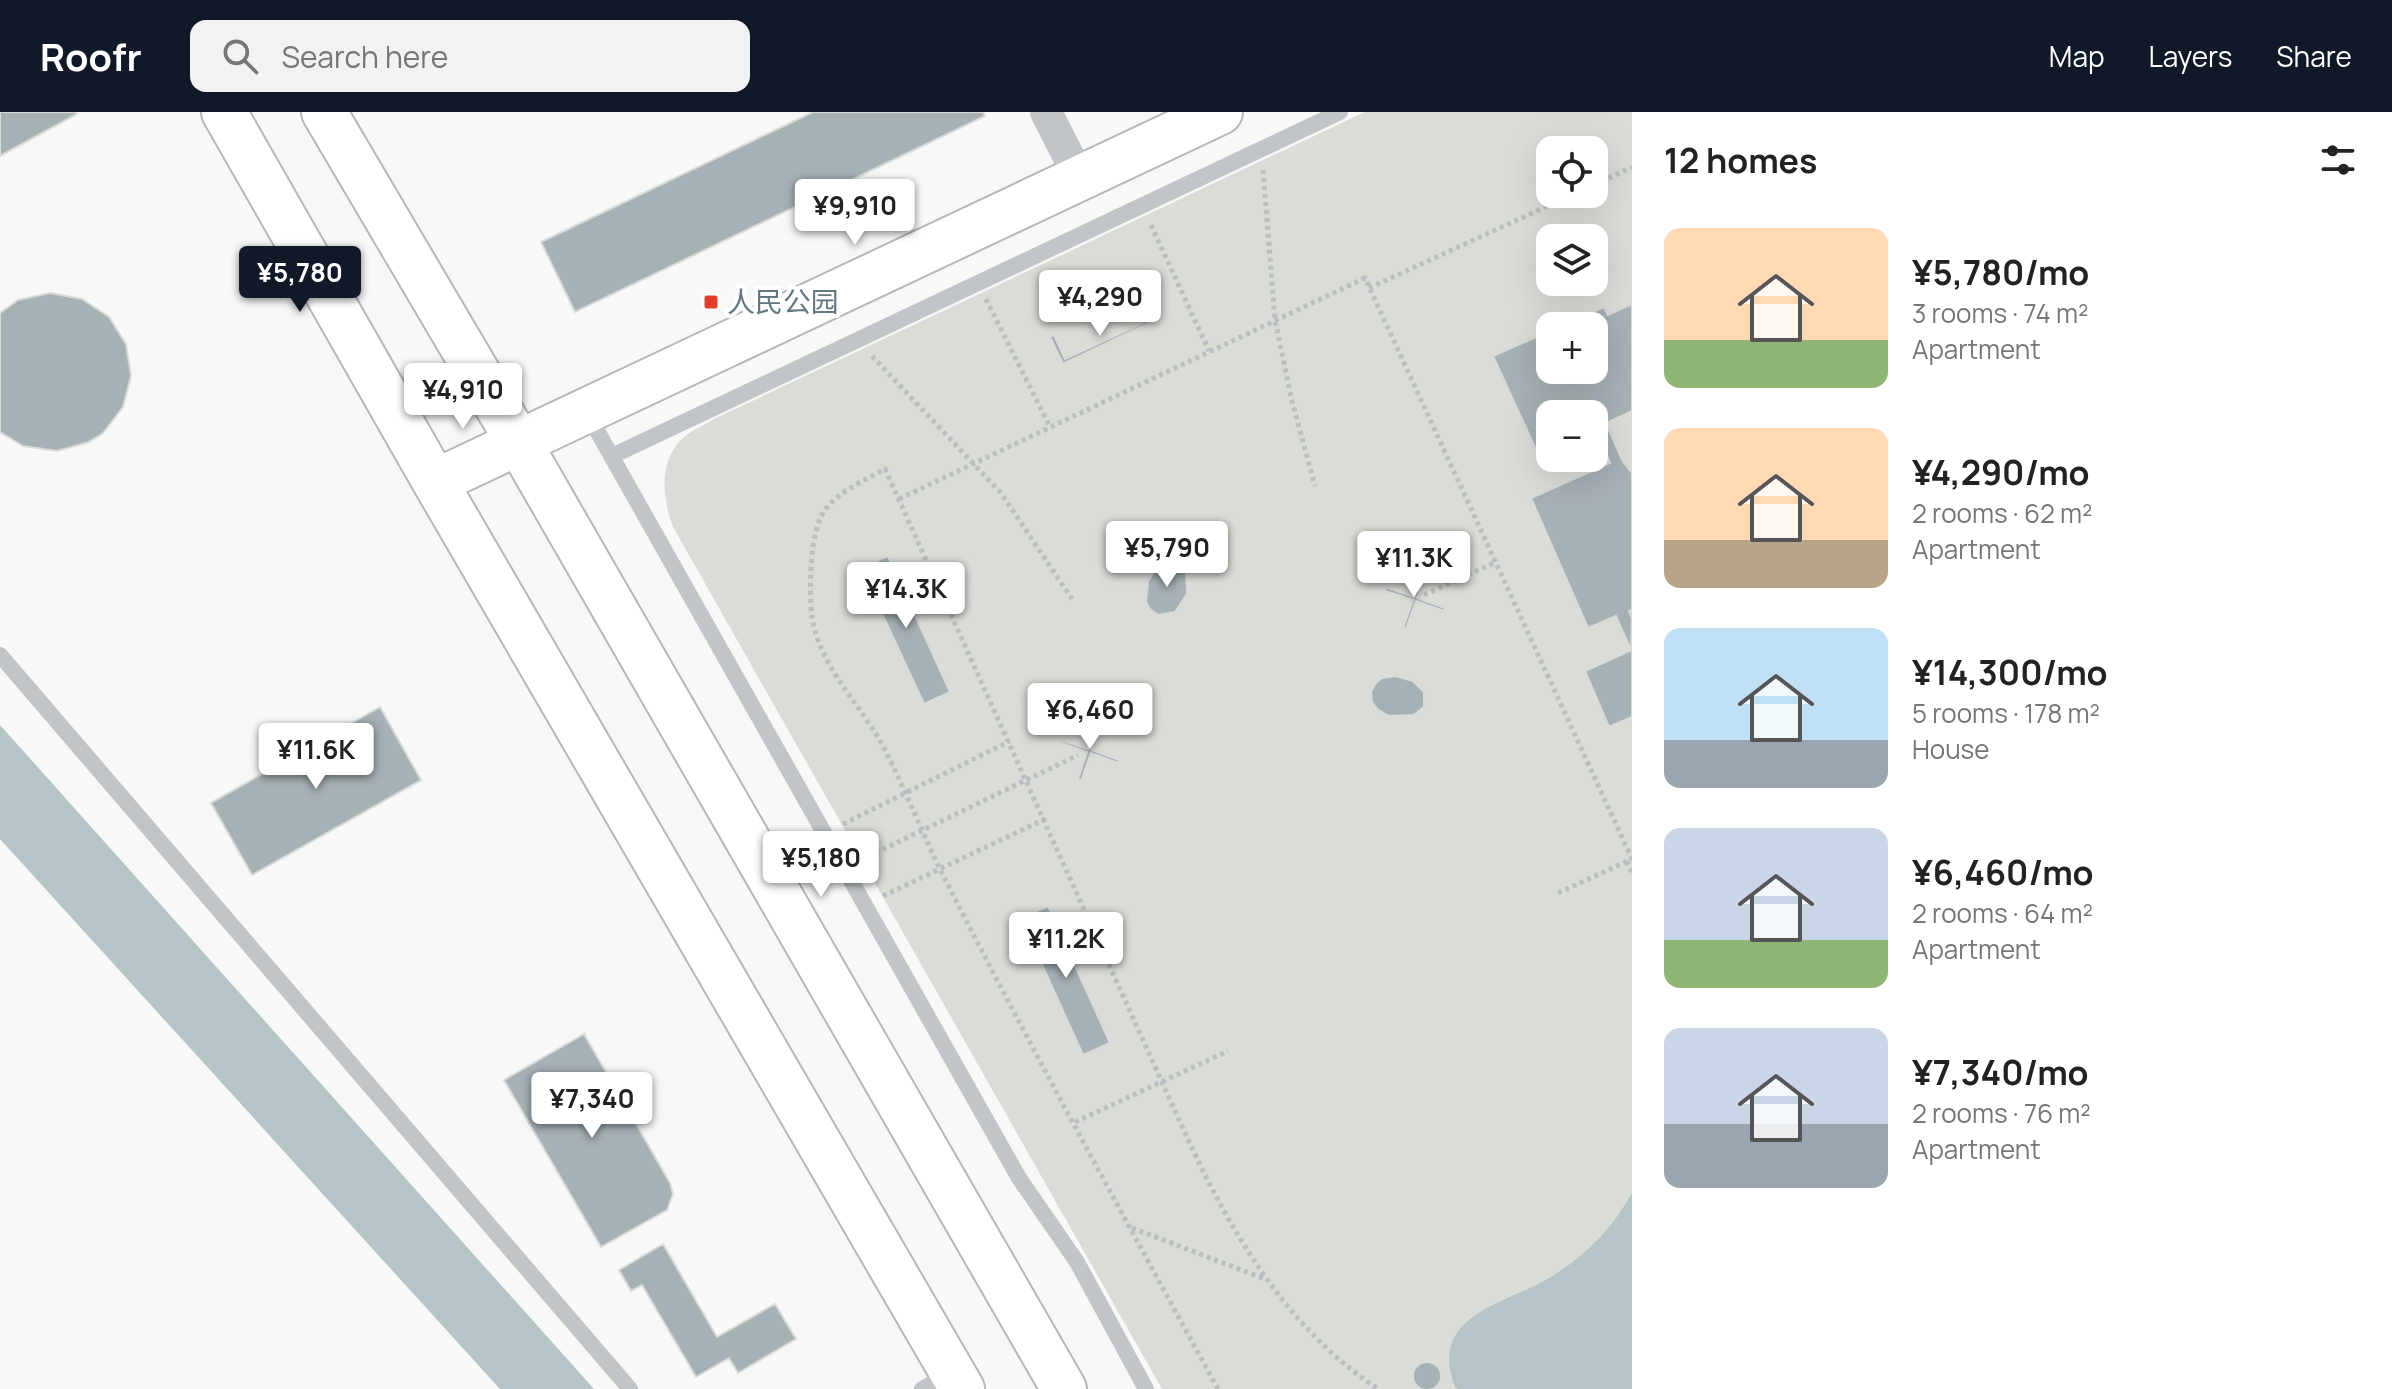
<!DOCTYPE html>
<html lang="en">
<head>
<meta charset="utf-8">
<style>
  body { margin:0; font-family:Manrope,"Noto Sans SC",sans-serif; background:#f2f2f2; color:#222; height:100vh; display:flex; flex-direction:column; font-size:30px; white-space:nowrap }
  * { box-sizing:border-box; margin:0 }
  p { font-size:26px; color:#767676 }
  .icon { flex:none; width:44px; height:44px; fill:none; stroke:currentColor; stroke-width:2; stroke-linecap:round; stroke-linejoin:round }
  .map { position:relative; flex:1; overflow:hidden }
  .drawer { display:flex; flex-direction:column; background:#fff; width:760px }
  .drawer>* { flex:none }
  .buttons { position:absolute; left:1536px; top:24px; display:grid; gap:16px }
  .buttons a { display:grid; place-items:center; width:72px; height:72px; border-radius:16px; background:#fff; box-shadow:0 8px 32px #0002; font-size:40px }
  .price { position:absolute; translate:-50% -68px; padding:0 18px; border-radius:8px; background:#fff; color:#222; font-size:26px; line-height:52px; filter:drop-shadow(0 2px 4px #0008) }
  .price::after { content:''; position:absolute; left:50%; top:48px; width:24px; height:18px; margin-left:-12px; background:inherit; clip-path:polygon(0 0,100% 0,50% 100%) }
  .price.current { background:#111827; color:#fff }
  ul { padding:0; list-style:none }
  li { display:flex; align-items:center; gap:24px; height:200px; padding:0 32px }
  li span { display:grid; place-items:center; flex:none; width:224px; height:160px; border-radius:16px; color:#555 }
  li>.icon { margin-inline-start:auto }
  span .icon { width:96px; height:96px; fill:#fffc; stroke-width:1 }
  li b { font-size:34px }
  h2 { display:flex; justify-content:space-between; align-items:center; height:96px; padding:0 32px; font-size:34px }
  header { display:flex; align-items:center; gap:48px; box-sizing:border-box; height:112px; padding:0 40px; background:#111827; color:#fff }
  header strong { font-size:38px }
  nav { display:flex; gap:44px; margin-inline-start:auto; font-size:28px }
  .search { width:560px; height:72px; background:#f2f2f2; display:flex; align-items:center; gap:20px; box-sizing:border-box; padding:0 28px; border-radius:16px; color:#767676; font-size:30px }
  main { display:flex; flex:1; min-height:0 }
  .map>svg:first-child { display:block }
  .green { fill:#d9ddd5; fill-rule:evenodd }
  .water { fill:#b5c5c7 }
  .building { fill:#a6b1b5; stroke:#dadad8; stroke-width:2 }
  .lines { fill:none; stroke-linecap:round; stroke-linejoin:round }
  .secondary-casing { stroke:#b1b9bd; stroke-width:48 }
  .path { stroke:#b9bec0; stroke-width:5; stroke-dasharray:4 4; stroke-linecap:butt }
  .lane { stroke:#bfc5c8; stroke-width:16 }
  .street { stroke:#bfc5c8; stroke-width:32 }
  .secondary { stroke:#fff; stroke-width:44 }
  .poi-dot { fill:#e53e28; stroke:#fff; stroke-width:3 }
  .labels { text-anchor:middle; stroke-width:8; stroke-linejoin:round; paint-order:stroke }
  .poi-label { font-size:28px; fill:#637781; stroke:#fff; text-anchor:start }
</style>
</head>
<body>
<header>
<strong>Roofr</strong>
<div class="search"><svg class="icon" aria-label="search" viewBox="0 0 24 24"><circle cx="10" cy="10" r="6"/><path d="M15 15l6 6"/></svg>Search here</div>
<nav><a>Map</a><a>Layers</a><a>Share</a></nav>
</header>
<main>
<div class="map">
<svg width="1632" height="1277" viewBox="0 0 1632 1277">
  <rect width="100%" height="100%" fill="#f8f8f6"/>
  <!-- green -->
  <path class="green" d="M 1365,0 L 1632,0 L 1632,1277 L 1162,1277 L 673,415 C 663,388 658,351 681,328 C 690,319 704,313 714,307 ZM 1550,38 L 1594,38 L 1594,82 L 1550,82 ZM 1550,126 L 1594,126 L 1594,170 L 1550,170 ZM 1550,214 L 1594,214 L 1594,258 L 1550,258 ZM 1550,302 L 1594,302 L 1594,346 L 1550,346 Z"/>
  <!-- water -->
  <path class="water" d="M 0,613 L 594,1277 L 500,1277 L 0,727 Z
    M 1632,1081 L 1632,1277 L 1458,1277 L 1455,1275 C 1427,1202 1507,1192 1551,1165 C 1586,1143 1612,1117 1632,1081 Z"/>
  <!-- building -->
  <path class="building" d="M 0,0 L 74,0 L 77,2 L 0,44 Z
    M 813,0 L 983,0 L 985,4 L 575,200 L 541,130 Z
    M 50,181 L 82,187 L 109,205 L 126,232 L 131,264 L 123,295 L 103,321 L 89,330 L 57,339 L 23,334 L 0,320 L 0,201 L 18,188 Z
    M 1135,185 L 1147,212 L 1063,252 L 1050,225 L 1054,223 L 1065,247 L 1143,211 L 1131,187 Z
    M 1632,192 L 1632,299 L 1594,317 L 1594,302 L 1550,302 L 1550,336 L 1538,342 L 1493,244 L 1550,219 L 1550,258 L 1594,258 L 1594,214 L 1561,214 L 1604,195 L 1608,203 Z
    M 1606,311 L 1622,348 L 1632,361 L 1632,497 L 1629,499 L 1632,506 L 1631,538 L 1616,504 L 1588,516 L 1531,386 L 1610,351 L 1596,316 Z
    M 888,444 L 950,580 L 924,592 L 861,456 Z
    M 1172,450 L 1180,453 L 1186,461 L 1187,482 L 1175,500 L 1158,503 L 1150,497 L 1146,490 L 1148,469 L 1158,454 Z
    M 1424,458 L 1427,459 L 1417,486 L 1445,496 L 1444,499 L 1416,489 L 1406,517 L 1403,516 L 1413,488 L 1385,479 L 1386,475 L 1414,485 Z
    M 1632,538 L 1632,605 L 1609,615 L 1585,559 Z
    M 1396,564 L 1413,569 L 1424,580 L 1424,595 L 1414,603 L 1389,604 L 1377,597 L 1372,590 L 1371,580 L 1375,572 L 1382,566 Z
    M 380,595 L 421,668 L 252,763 L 211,691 Z
    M 1098,609 L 1101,610 L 1092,638 L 1119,648 L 1118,651 L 1091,641 L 1081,669 L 1078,667 L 1087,640 L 1059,630 L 1061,628 L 1088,637 Z
    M 1048,794 L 1110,931 L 1083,943 L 1021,806 Z
    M 584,922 L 670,1071 L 673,1082 L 667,1098 L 601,1135 L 504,968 Z
    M 663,1132 L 717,1225 L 775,1192 L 796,1227 L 738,1261 L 729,1246 L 696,1265 L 642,1173 L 631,1179 L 619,1158 Z
    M1413 1264a14 14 0 1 1 28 0a14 14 0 1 1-28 0Z"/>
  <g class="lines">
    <defs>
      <path id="secondary" d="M 224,0 L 435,370 L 962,1277
        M 324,0 L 519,331 L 1064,1277
        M 435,370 L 1220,0"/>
    </defs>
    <!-- secondary casing -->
    <use href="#secondary" class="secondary-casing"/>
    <!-- path -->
    <path class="path" d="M 1263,58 L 1275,208 L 1292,289 L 1315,374
      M 1594,73 L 1632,55
      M 1151,113 L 1209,239
      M 1369,176 L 1574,82
      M 986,187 L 1050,315
      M 872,244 L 1001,381 L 1072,487
      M 899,387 L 1365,166 L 1632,747
      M 1424,483 L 1496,450
      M 843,712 L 1010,629
      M 861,748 L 1078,643
      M 1627,749 L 1632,761
      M 1558,781 L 1632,747
      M 883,784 L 1045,707
      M 1075,1010 L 1228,939
      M 1132,1116 L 1265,1167
      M 1218,1277 C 1126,1109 1033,940 946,769 C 925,728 908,684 887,642 C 865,596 820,558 812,505 C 809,478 809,420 825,398 C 839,379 865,368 885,357 L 1185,1021 C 1230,1119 1286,1216 1378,1277"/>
    <!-- lane -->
    <path class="lane" d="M 587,301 L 1019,1066 L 1077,1150 L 1146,1277
      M 612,344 L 1340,0
      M 0,543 L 630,1277
      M 922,1277 L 951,1261"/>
    <!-- street -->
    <path class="street" d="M 1046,0 L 1080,67"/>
    <!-- secondary -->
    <use href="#secondary" class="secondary"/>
  </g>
  <!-- markers -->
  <rect class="poi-dot" x="703" y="182" width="16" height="16" rx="4"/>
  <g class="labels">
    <!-- poi labels -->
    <g class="poi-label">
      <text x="727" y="200">人民公园</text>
    </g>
  </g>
</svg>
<div class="buttons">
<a><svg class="icon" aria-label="locate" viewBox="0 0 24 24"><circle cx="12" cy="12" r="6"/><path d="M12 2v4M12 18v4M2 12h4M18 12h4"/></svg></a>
<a><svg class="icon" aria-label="layers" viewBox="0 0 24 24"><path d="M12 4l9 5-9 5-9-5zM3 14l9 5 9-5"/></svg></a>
<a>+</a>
<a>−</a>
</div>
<b class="price" style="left:855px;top:135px">¥9,910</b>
<b class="price current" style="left:300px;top:202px">¥5,780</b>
<b class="price" style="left:1100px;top:226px">¥4,290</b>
<b class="price" style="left:463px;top:319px">¥4,910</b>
<b class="price" style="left:1167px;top:477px">¥5,790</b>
<b class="price" style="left:1414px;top:487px">¥11.3K</b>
<b class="price" style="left:906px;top:518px">¥14.3K</b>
<b class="price" style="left:1090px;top:639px">¥6,460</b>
<b class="price" style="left:316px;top:679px">¥11.6K</b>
<b class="price" style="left:821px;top:787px">¥5,180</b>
<b class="price" style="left:1066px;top:868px">¥11.2K</b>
<b class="price" style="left:592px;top:1028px">¥7,340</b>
</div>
<section class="drawer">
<h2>12 homes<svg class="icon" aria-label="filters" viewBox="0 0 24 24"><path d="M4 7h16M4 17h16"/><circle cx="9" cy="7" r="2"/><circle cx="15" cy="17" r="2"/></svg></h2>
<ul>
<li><span style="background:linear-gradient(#ffd9b3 70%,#8fb573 0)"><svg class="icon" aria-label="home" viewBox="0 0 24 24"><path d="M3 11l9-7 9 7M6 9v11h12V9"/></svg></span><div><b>¥5,780/mo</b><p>3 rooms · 74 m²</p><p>Apartment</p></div></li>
<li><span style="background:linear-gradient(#ffd9b3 70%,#b9a48a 0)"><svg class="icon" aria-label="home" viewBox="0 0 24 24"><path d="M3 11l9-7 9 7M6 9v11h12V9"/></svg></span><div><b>¥4,290/mo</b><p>2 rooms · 62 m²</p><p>Apartment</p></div></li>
<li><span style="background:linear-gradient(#bfe0f5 70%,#9aa5b1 0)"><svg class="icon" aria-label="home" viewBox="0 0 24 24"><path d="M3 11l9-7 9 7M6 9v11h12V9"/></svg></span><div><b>¥14,300/mo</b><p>5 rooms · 178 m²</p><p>House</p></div></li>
<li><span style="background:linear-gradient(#c9d6e8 70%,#8fb573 0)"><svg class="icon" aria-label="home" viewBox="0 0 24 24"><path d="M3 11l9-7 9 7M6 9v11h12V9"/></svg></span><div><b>¥6,460/mo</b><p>2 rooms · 64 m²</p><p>Apartment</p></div></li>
<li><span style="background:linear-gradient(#c9d6e8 60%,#9aa5b1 0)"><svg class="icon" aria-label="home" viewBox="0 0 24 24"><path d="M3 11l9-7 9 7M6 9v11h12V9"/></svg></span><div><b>¥7,340/mo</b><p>2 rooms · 76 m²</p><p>Apartment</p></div></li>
</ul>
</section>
</main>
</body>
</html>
